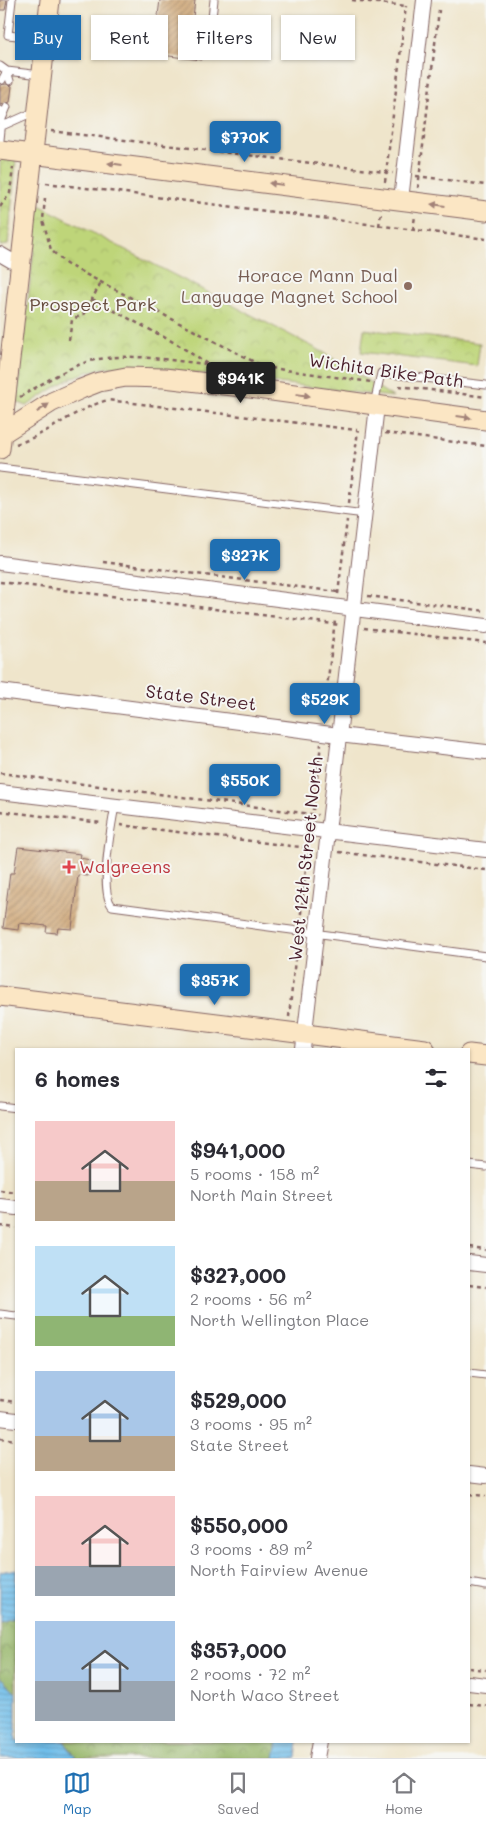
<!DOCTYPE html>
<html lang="en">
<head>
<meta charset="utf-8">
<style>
  body { margin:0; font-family:Mali,sans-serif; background:#f7f7f7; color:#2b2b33; height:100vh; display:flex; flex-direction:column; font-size:19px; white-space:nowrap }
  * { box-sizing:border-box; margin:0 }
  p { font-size:16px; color:#7c7c81 }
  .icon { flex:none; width:28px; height:28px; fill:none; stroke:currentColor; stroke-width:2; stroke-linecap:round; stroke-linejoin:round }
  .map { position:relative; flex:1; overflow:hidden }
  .details { position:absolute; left:15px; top:1048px; width:455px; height:695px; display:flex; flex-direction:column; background:#fff; border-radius:0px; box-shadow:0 1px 4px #0004 }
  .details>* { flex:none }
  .top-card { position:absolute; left:15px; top:15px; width:456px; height:45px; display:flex; gap:10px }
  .price { position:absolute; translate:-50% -42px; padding:0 11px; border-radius:5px; background:#1f6fb2; color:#fff; font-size:16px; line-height:32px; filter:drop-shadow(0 1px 2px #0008) }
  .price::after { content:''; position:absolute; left:50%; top:30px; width:15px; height:11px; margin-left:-8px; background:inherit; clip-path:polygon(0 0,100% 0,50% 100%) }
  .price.current { background:#222; color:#fff }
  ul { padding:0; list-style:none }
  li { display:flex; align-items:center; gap:15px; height:125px; padding:0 20px }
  li span { display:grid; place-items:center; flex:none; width:140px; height:100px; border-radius:0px; color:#555 }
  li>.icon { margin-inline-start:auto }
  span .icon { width:60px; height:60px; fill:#fffc; stroke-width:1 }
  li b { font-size:21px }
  h2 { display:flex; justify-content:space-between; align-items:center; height:60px; padding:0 20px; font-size:21px }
  .chip { padding:0 18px; border-radius:0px; background:#fff; box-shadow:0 1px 4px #0004; font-size:18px; line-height:45px }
  .chip.current { background:#1f6fb2; color:#fff }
  .tab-bar { display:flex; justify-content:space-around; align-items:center; height:70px; border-top:1px solid #e1e1e2; background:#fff; font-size:14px; color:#7c7c81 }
  .tab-bar a { display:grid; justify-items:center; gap:2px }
  .tab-bar .current { color:#1f6fb2 }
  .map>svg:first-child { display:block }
  .forest { fill:url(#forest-crowns); stroke:#706a4a }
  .park { fill:url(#park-crowns); stroke:#847a52 }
  .water { fill:url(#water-rules); stroke:#5d6e8a }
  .building { fill:url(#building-hatch) }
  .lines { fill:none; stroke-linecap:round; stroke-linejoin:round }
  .lane-casing { stroke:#846463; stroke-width:9 }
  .street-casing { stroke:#846463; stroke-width:16 }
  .secondary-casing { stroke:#846463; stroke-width:21 }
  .path { stroke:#846463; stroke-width:2.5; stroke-dasharray:4 4; stroke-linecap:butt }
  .lane { stroke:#fff; stroke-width:7 }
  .street { stroke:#fff; stroke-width:14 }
  .secondary { stroke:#fbe6c4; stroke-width:19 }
  .oneway { fill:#a28278 }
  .education-dot { fill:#8d6e63; stroke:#f6f6f2; stroke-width:2 }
  .health-dot { fill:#e0444e; stroke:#f6f6f2; stroke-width:2 }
  .labels { text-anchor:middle; stroke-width:4; stroke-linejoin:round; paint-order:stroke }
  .education-label { font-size:18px; fill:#785e54; stroke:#f6f6f2; text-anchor:end }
  .park-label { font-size:18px; fill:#674c3e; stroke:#f6f6f2 }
  .street-label { font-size:18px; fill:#4a1f2b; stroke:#f6f6f2 }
  .health-label { font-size:18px; fill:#be3a42; stroke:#f6f6f2; text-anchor:start }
</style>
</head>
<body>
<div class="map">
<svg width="486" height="1758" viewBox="0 0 486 1758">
  <defs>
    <pattern id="forest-crowns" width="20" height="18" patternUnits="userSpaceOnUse" patternTransform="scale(1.25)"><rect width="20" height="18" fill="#96b669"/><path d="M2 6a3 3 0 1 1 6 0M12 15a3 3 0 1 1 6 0" fill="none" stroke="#7c9357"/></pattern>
    <pattern id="park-crowns" width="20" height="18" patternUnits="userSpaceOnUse" patternTransform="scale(1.25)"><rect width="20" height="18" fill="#bed579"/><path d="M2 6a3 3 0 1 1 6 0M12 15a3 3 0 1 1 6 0" fill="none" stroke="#a5b669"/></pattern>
    <pattern id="water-rules" width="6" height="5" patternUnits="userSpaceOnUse" patternTransform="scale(1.25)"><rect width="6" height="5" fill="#70beea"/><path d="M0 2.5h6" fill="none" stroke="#5e9abe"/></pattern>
    <pattern id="building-hatch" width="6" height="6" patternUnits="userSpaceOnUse" patternTransform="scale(1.25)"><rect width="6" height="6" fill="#cea676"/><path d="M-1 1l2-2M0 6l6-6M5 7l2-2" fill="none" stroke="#a98761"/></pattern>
  </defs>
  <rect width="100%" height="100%" fill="#f6f6f2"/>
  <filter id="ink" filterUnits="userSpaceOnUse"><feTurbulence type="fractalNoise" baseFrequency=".02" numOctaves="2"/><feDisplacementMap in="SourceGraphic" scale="10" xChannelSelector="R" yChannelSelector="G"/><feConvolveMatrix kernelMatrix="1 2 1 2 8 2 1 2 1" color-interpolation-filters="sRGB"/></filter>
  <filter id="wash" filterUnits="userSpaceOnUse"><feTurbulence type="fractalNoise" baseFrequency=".0096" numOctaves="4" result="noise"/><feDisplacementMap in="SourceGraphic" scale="20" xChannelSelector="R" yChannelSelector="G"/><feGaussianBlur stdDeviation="1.12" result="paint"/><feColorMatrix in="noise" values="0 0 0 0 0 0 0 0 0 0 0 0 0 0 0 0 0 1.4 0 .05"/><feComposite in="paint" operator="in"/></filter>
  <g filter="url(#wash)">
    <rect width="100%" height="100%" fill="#efe5cb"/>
    <!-- forest -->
    <path class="forest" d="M 16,1617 L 16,1692 L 0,1677 L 0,1622 Z
      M 64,1741 L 278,1741 L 275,1758 L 76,1758 Z"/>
    <!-- park -->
    <path class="park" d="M 0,157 L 16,159 L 8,245 L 0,246 Z
      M 39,205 L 323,352 L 393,397 L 148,367 C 134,367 120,366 106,368 C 77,371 50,390 27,406 L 17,402 L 17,396 Z
      M 364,329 L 480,343 L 477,366 L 361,352 Z"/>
    <!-- water -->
    <path class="water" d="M 16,1569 L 16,1617 L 0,1622 L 0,1572 Z
      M 0,1677 L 16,1692 L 16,1741 L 64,1741 L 76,1758 L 0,1758 Z
      M 278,1741 L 298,1741 L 296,1758 L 275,1758 Z"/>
    <g id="blocks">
      <!-- building -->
      <path class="building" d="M 0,0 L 7,0 L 5,10 L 0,10 Z
        M 160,0 L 195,0 L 190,43 L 203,45 L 201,60 L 153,54 Z
        M 6,84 L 12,86 L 10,102 L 0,105 L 0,85 Z
        M 18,847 L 81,854 L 80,858 L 90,860 L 88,876 L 78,875 L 72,929 L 58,928 L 57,933 L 46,932 L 47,926 L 19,923 L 18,930 L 3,928 L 10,873 L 14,873 Z"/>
    </g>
  </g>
  <g filter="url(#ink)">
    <use href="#blocks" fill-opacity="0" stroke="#846463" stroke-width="1"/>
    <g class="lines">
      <defs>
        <path id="lane" d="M 12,0 L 8,35 L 45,39
          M 208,52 L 214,0
          M 0,66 L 7,71 L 10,81
          M 2,80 L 7,71 L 41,75
          M 0,110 L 2,120 L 0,140
          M 2,119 L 7,107
          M 0,127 L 36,111
          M 374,404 L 381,373 L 486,385
          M 0,468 L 365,514
          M 115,806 C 111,827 99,890 112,906 L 486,956
          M 0,1106 L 16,1108
          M 469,1165 L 486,1167
          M 0,1314 L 16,1316
          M 469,1373 L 486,1375
          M 469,1583 L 486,1586"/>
        <path id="street" d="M 401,200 L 424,0
          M 0,254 L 19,265
          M 0,563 L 486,626
          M 0,691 L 339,735 L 486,752
          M 0,792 L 486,850
          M 303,1049 L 377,406
          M 0,1206 L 16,1208
          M 469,1263 L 486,1265
          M 0,1418 L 16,1420
          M 469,1474 L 486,1476
          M 469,1683 L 486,1685
          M 317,1758 L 320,1741"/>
        <path id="secondary" d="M 0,150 L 486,211
          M 0,435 L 52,402 L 81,389 L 99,382 L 126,377 L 164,378 L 250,388 L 486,420
          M 0,449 L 50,0
          M 0,996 L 425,1049
          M 469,1054 L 486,1056"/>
      </defs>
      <!-- lane casing -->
      <use href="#lane" class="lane-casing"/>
      <!-- street casing -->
      <use href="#street" class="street-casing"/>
      <!-- secondary casing -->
      <use href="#secondary" class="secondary-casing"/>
      <!-- path -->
      <path class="path" d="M 352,0 L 406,6
        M 51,131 L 393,173
        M 416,176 L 486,185
        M 385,182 L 406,6
        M 46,183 L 486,239
        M 418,188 L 439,10
        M 45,198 L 43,220 L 51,250 L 66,264 L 264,367 L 371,382
        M 0,207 L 10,193 L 13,167
        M 379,226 L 381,213
        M 413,230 L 415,216
        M 92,299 L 177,344 L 207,364 L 257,371 L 264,367
        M 69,340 L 72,320 L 85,313 L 101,282
        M 399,386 L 486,397
        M 20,397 C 44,383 71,364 99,359 C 133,353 172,361 207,364
        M 385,433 L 486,446
        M 16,444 C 50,434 72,410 108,400 L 357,430
        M 349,503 L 358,430
        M 103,562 L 338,592
        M 0,582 L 341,625
        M 338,594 L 347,520
        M 368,596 L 486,611
        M 364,628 L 486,643
        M 323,721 L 335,620
        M 0,773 L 318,815
        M 0,811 L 102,823
        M 312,818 L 321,744
        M 120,825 L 308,848
        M 339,852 L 486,870
        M 300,922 L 309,841
        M 289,1017 L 297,940
        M 0,1190 L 16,1192
        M 0,1226 L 16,1228
        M 469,1248 L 486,1250
        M 469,1285 L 486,1287
        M 0,1400 L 16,1402
        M 0,1438 L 16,1440
        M 469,1494 L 486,1496
        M 469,1668 L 486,1670
        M 469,1704 L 486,1706"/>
      <!-- lane -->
      <use href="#lane" class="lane"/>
      <!-- street -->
      <use href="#street" class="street"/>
      <!-- secondary -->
      <use href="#secondary" class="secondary"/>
    </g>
    <!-- one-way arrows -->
    <defs><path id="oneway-solid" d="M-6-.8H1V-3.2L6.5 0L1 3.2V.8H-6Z" transform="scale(1.25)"/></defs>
    <g class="oneway">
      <use href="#oneway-solid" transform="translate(115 164) rotate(-173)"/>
      <use href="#oneway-solid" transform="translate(276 184) rotate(-173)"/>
      <use href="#oneway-solid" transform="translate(438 205) rotate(-173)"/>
      <use href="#oneway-solid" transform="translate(303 395) rotate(8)"/>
      <use href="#oneway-solid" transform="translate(43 408) rotate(-34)"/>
      <use href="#oneway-solid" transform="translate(464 417) rotate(8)"/>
    </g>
  </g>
  <!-- markers -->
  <circle class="education-dot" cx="408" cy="286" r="5"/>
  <path class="health-dot" d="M66.5 859.5h5v5h5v5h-5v5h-5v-5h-5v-5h5z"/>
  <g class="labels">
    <!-- education labels -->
    <g class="education-label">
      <text x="398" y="282">Horace Mann Dual<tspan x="398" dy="21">Language Magnet School</tspan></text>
    </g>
    <!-- park labels -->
    <g class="park-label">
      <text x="93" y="311">Prospect Park</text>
    </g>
    <!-- street labels -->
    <g class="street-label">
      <text transform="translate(386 371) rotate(8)" y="6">Wichita Bike Path</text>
      <text transform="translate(201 698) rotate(7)" y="6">State Street</text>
      <text transform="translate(306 859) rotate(-84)" y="6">West 12th Street North</text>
    </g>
    <!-- health labels -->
    <g class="health-label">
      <text x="79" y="873">Walgreens</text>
    </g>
  </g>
</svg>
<b class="price" style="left:245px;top:163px">$770K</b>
<b class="price current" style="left:241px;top:404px">$941K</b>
<b class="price" style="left:245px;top:581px">$327K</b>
<b class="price" style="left:325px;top:725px">$529K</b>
<b class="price" style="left:245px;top:806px">$550K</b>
<b class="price" style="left:215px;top:1006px">$357K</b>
<div class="top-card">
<a class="chip current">Buy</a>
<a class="chip">Rent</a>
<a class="chip">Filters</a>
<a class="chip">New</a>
</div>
<section class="details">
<h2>6 homes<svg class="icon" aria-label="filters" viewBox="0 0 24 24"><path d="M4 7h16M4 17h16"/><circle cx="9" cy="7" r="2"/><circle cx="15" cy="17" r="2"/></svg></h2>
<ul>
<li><span style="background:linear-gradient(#f6c9c9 60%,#b9a48a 0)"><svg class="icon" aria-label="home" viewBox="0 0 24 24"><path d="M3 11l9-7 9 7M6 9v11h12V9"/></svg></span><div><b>$941,000</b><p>5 rooms · 158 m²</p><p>North Main Street</p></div></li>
<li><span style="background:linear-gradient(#bfe0f5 70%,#8fb573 0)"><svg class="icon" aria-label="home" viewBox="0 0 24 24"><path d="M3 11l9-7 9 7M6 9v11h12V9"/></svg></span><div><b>$327,000</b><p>2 rooms · 56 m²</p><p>North Wellington Place</p></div></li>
<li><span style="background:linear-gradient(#a9c7e8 65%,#b9a48a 0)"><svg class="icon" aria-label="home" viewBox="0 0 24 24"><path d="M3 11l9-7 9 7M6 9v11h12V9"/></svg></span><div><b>$529,000</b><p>3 rooms · 95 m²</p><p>State Street</p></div></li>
<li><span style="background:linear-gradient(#f6c9c9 70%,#9aa5b1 0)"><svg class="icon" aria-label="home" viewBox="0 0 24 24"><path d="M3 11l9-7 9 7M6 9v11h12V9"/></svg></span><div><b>$550,000</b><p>3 rooms · 89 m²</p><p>North Fairview Avenue</p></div></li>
<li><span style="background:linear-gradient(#a9c7e8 60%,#9aa5b1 0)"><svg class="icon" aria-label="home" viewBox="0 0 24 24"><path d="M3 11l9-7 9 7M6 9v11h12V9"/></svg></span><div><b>$357,000</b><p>2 rooms · 72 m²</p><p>North Waco Street</p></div></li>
</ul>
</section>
</div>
<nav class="tab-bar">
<a class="current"><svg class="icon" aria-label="map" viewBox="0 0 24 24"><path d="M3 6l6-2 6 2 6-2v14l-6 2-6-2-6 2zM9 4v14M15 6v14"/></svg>Map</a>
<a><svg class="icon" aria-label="saved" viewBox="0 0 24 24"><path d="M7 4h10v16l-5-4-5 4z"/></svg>Saved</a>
<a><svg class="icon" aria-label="home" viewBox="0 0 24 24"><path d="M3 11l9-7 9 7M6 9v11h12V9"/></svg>Home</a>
</nav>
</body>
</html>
